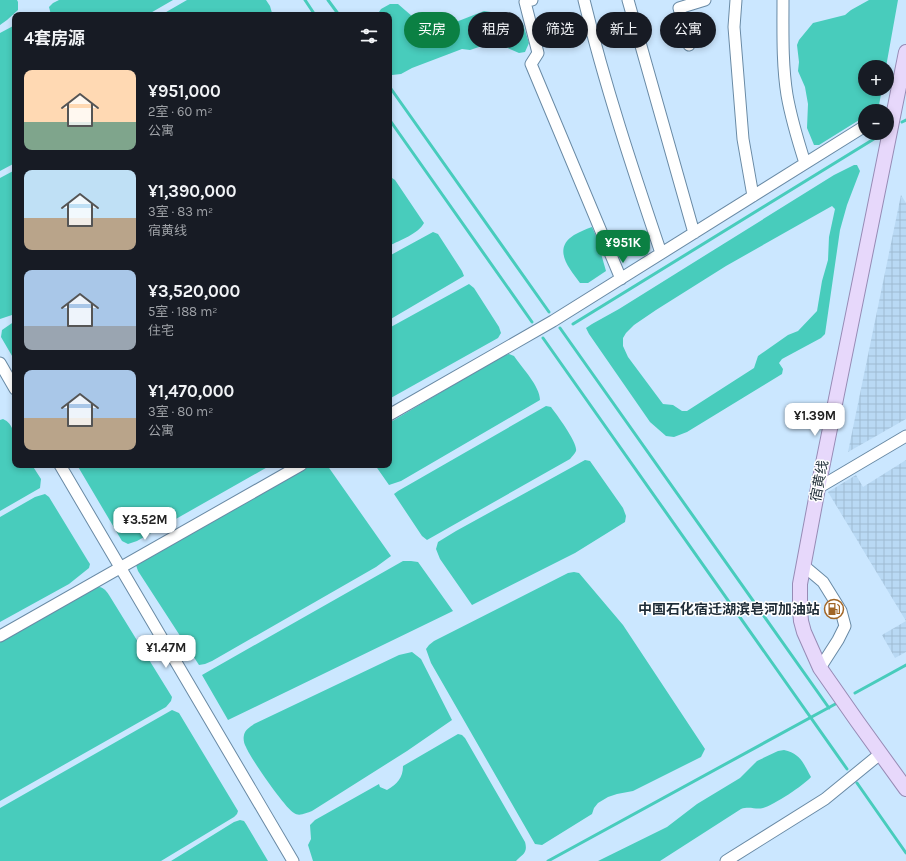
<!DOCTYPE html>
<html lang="zh">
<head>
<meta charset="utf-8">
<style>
  body { margin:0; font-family:Karla,"Noto Sans SC",sans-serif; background:#242831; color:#f1f3f6; height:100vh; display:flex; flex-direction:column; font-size:15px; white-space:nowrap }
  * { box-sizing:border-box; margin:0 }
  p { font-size:13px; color:#9ea1a6 }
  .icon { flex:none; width:22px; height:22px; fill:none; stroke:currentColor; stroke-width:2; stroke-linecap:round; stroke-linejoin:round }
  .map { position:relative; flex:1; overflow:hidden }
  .side { position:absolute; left:12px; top:12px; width:380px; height:456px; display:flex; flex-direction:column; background:#171b24; border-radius:8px; box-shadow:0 2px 6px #0003 }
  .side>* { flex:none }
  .guide { position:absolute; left:404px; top:12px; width:380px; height:36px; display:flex; gap:8px }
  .tools { position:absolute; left:858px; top:60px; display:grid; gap:8px }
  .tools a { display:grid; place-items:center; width:36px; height:36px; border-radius:50%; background:#171b24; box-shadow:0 2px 6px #0003; font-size:20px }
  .price { position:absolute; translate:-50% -34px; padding:0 9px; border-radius:8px; background:#fff; color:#222; font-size:13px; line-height:26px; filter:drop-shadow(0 1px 2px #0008) }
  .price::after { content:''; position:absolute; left:50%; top:24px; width:12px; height:9px; margin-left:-6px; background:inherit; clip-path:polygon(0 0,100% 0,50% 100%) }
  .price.active { background:#0b8043; color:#fff }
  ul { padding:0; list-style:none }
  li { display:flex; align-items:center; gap:12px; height:100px; padding:0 12px }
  li span { display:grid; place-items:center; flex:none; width:112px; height:80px; border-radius:8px; color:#555 }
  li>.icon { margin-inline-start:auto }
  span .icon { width:48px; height:48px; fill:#fffc; stroke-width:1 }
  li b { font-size:17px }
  h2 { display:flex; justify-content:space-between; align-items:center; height:48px; padding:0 12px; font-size:17px }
  .pill { padding:0 14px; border-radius:18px; background:#171b24; box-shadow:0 2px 6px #0003; font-size:14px; line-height:36px }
  .pill.active { background:#0b8043; color:#fff }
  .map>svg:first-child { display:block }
  .industrial { fill:url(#industrial-grid) }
  .water { fill:#48ccbc; fill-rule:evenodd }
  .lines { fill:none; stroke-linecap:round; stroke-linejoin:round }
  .stream { stroke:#48ccbc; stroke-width:3 }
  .minor-casing { stroke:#698aa5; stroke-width:13 }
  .major-casing { stroke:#978bb5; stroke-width:16 }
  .minor { stroke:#fff; stroke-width:11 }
  .major { stroke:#e7d8fb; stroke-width:14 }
  .labels { text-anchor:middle; stroke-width:3; stroke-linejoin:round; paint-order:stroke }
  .street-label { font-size:14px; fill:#1f2d38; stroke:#fff }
  .poi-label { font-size:14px; font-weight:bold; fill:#1f2d38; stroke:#fff; text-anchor:end }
</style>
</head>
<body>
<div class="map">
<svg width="906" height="861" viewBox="0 0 906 861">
  <defs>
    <pattern id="industrial-grid" width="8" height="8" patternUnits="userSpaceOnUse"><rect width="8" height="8" fill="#b9d9f4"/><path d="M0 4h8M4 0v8" fill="none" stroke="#9fbbd2"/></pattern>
  </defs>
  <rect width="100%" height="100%" fill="#cbe7ff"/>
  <!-- industrial -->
  <path class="industrial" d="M 901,195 L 906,203 L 906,419 L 848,452 Z
    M 906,460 L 906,652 L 895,658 L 882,635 L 906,621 L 828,492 L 856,475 L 863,487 Z"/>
  <!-- water -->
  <path class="water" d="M 0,0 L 17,0 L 18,2 L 18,10 L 7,20 L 0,25 Z
    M 59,0 L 173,0 L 147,15 L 51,15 L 49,7 L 53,3 Z
    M 187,0 L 266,0 L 270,6 L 272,13 L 270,15 L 161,15 Z
    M 869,0 L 898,0 L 886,67 L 865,67 L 865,89 L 882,89 L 879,105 L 873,111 L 865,111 L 865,116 L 864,117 L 819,145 L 814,145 L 807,128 L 808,104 L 805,87 L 798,71 L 799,62 L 797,45 L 799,40 L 813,23 L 845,15 L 851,10 Z
    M 390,4 L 398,4 L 413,17 L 418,28 L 426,33 L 433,31 L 484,11 L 512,15 L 519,19 L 523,24 L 529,43 L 525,52 L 519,53 L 503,46 L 498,47 L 491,43 L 470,50 L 462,49 L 412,68 L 401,74 L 392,75 L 389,72 L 389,15 L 377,15 L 381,9 Z
    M 15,25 L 15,163 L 0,171 L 0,33 Z
    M 854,165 L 857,165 L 860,171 L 847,205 L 840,230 L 825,334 L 821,338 L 782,359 L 779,363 L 783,369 L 782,374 L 687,432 L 674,437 L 666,436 L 650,422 L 589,334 L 586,328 L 592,324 L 619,309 L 834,175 ZM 832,206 L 835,209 L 829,237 L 828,260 L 822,281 L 817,311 L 798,331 L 788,335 L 758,356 L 754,368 L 687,411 L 682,411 L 673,405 L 663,404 L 628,357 L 623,346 L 623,338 L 626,333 L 634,325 L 656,310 L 726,266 Z
    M 15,170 L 15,314 L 0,319 L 0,178 Z
    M 389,178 L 392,178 L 395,180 L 424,223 C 418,234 400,240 389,246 Z
    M 592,227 L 596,236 L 606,271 L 588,283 L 580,283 C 569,268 552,249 574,235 C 580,232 585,229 592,227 Z
    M 433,232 L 438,234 L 462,271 L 464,276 L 389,320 L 389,256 Z
    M 469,284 L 474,288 L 499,327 L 501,333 L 498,338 L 389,399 L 389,328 Z
    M 15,321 L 15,361 L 1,337 L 2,330 Z
    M 509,354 L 514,356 C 522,368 540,386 540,400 L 401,481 L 389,485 L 375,465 L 389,465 L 389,423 L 502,356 Z
    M 546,406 L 551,407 C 557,415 578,443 576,451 C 575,454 572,456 570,459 L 427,540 L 422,536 L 394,494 L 398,491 Z
    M 3,419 C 19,426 15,451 15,465 L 32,465 L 41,479 L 40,488 L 0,511 L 0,420 Z
    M 585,460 L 590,461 L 623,508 L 626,516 L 625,522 L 575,553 L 472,605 L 440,559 L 436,549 L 438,542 L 456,531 Z
    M 77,465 L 271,465 L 137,541 L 128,544 L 122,541 Z
    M 311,465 L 327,465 L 391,556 L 376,567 L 212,661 L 205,664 L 199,665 L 138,571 L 136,565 Z
    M 45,494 L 49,497 L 88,561 L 90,564 L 89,568 L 69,584 L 0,622 L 0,517 L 35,497 Z
    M 403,561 L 411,561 L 418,562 L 453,611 L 228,720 L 202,675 Z
    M 574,572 L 579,573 L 623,625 L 705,749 L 701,757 L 633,791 L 617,794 L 608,797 L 598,803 L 594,808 L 592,814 L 542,845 L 535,844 L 431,663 L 426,649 L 429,645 L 434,641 L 568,573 Z
    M 94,587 C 102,586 105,589 109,595 L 172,697 L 171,701 L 166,707 L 0,801 L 0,640 Z
    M 412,652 L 421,659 L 452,720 L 407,751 L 312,811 C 306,813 299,817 294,813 C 285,808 251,759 246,747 C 244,744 243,739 244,735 C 245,730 250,727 254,724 L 399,655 Z
    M 172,710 L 179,713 L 238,811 L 237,814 L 234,817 L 161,861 L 0,861 L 0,808 Z
    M 458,734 L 462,735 L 465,738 L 525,842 C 528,853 523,854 516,861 L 313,861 L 308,845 L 311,839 L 310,825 L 315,820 L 379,784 L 380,787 L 387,790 C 397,784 403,778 403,766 Z
    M 784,750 C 801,754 803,763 811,777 C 804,785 774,805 763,808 C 756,810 750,806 741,809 L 660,861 L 598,861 L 667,827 L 697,804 L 740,778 L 757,761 L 778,751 Z
    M 240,820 L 244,821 L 246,824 L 268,861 L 171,861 L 234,822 Z"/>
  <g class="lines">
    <!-- stream -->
    <path class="stream" d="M 305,0 L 315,15
      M 328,0 L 339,15
      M 389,86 L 549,312
      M 389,119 L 532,322
      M 902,122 L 906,120
      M 573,324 L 882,134
      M 560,328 L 829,708
      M 543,338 L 847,769
      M 855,693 L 906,665
      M 857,783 L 906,853
      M 548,861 L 839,702"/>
    <defs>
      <path id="minor" d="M 532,0 L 525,2 L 538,53 L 531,64 L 621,279
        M 584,0 C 605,86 633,170 661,253
        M 628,0 L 694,233
        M 736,0 L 734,27 L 743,139 L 753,196
        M 783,0 C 783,31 782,64 787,95 C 791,118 798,141 805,163
        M 689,45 L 679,8 L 705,0
        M 0,363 L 15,389
        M 389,415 L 553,321 L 865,126
        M 60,465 L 293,861
        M 818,488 L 906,436
        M 804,566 L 823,582 L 841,611 L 845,626 L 838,640 L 820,668
        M 0,636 L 301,465
        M 726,861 L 825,799 L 880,754"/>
      <path id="major" d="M 906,52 L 818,488 L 800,584 L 800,610 L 801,621 L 804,632 L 820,668 L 857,721 L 906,789"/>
    </defs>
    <!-- minor casing -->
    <use href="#minor" class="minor-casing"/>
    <!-- major casing -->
    <use href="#major" class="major-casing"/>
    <!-- minor -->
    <use href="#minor" class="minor"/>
    <!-- major -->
    <use href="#major" class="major"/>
  </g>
  <!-- icons -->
  <defs>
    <symbol id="fuel-ring" viewBox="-11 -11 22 22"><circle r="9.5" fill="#fff" stroke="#a16627" stroke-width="1.5"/><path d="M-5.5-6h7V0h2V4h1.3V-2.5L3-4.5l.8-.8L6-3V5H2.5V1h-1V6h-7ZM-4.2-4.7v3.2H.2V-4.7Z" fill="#a16627"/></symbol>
  </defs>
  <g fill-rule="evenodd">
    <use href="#fuel-ring" x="823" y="598" width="22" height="22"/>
  </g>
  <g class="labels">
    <!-- street labels -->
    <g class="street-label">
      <text transform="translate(819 481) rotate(-79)" y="5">宿黄线</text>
    </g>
    <!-- poi labels -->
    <g class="poi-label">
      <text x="820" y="614">中国石化宿迁湖滨皂河加油站</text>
    </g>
  </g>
</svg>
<div class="tools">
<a>+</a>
<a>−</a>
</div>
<b class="price active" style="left:623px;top:264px">¥951K</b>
<b class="price" style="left:815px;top:437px">¥1.39M</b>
<b class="price" style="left:145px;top:541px">¥3.52M</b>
<b class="price" style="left:166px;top:669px">¥1.47M</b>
<div class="guide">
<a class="pill active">买房</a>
<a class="pill">租房</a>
<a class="pill">筛选</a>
<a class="pill">新上</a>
<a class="pill">公寓</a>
</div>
<section class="side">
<h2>4套房源<svg class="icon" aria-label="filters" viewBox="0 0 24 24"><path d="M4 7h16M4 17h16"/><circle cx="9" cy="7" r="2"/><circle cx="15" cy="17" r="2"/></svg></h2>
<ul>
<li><span style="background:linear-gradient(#ffd9b3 65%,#7fa58c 0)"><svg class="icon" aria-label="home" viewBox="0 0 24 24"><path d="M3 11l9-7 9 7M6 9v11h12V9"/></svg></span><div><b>¥951,000</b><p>2室 · 60 m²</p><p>公寓</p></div></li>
<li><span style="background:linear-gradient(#bfe0f5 60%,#b9a48a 0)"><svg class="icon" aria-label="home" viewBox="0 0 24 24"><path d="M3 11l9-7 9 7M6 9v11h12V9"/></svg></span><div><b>¥1,390,000</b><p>3室 · 83 m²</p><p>宿黄线</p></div></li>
<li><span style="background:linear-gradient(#a9c7e8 70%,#9aa5b1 0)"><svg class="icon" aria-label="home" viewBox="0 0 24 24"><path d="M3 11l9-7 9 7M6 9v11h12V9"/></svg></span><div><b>¥3,520,000</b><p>5室 · 188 m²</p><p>住宅</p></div></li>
<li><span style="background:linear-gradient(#a9c7e8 60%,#b9a48a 0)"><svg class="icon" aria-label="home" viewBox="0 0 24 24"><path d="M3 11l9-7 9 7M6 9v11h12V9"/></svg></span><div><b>¥1,470,000</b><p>3室 · 80 m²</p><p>公寓</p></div></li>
</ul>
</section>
</div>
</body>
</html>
